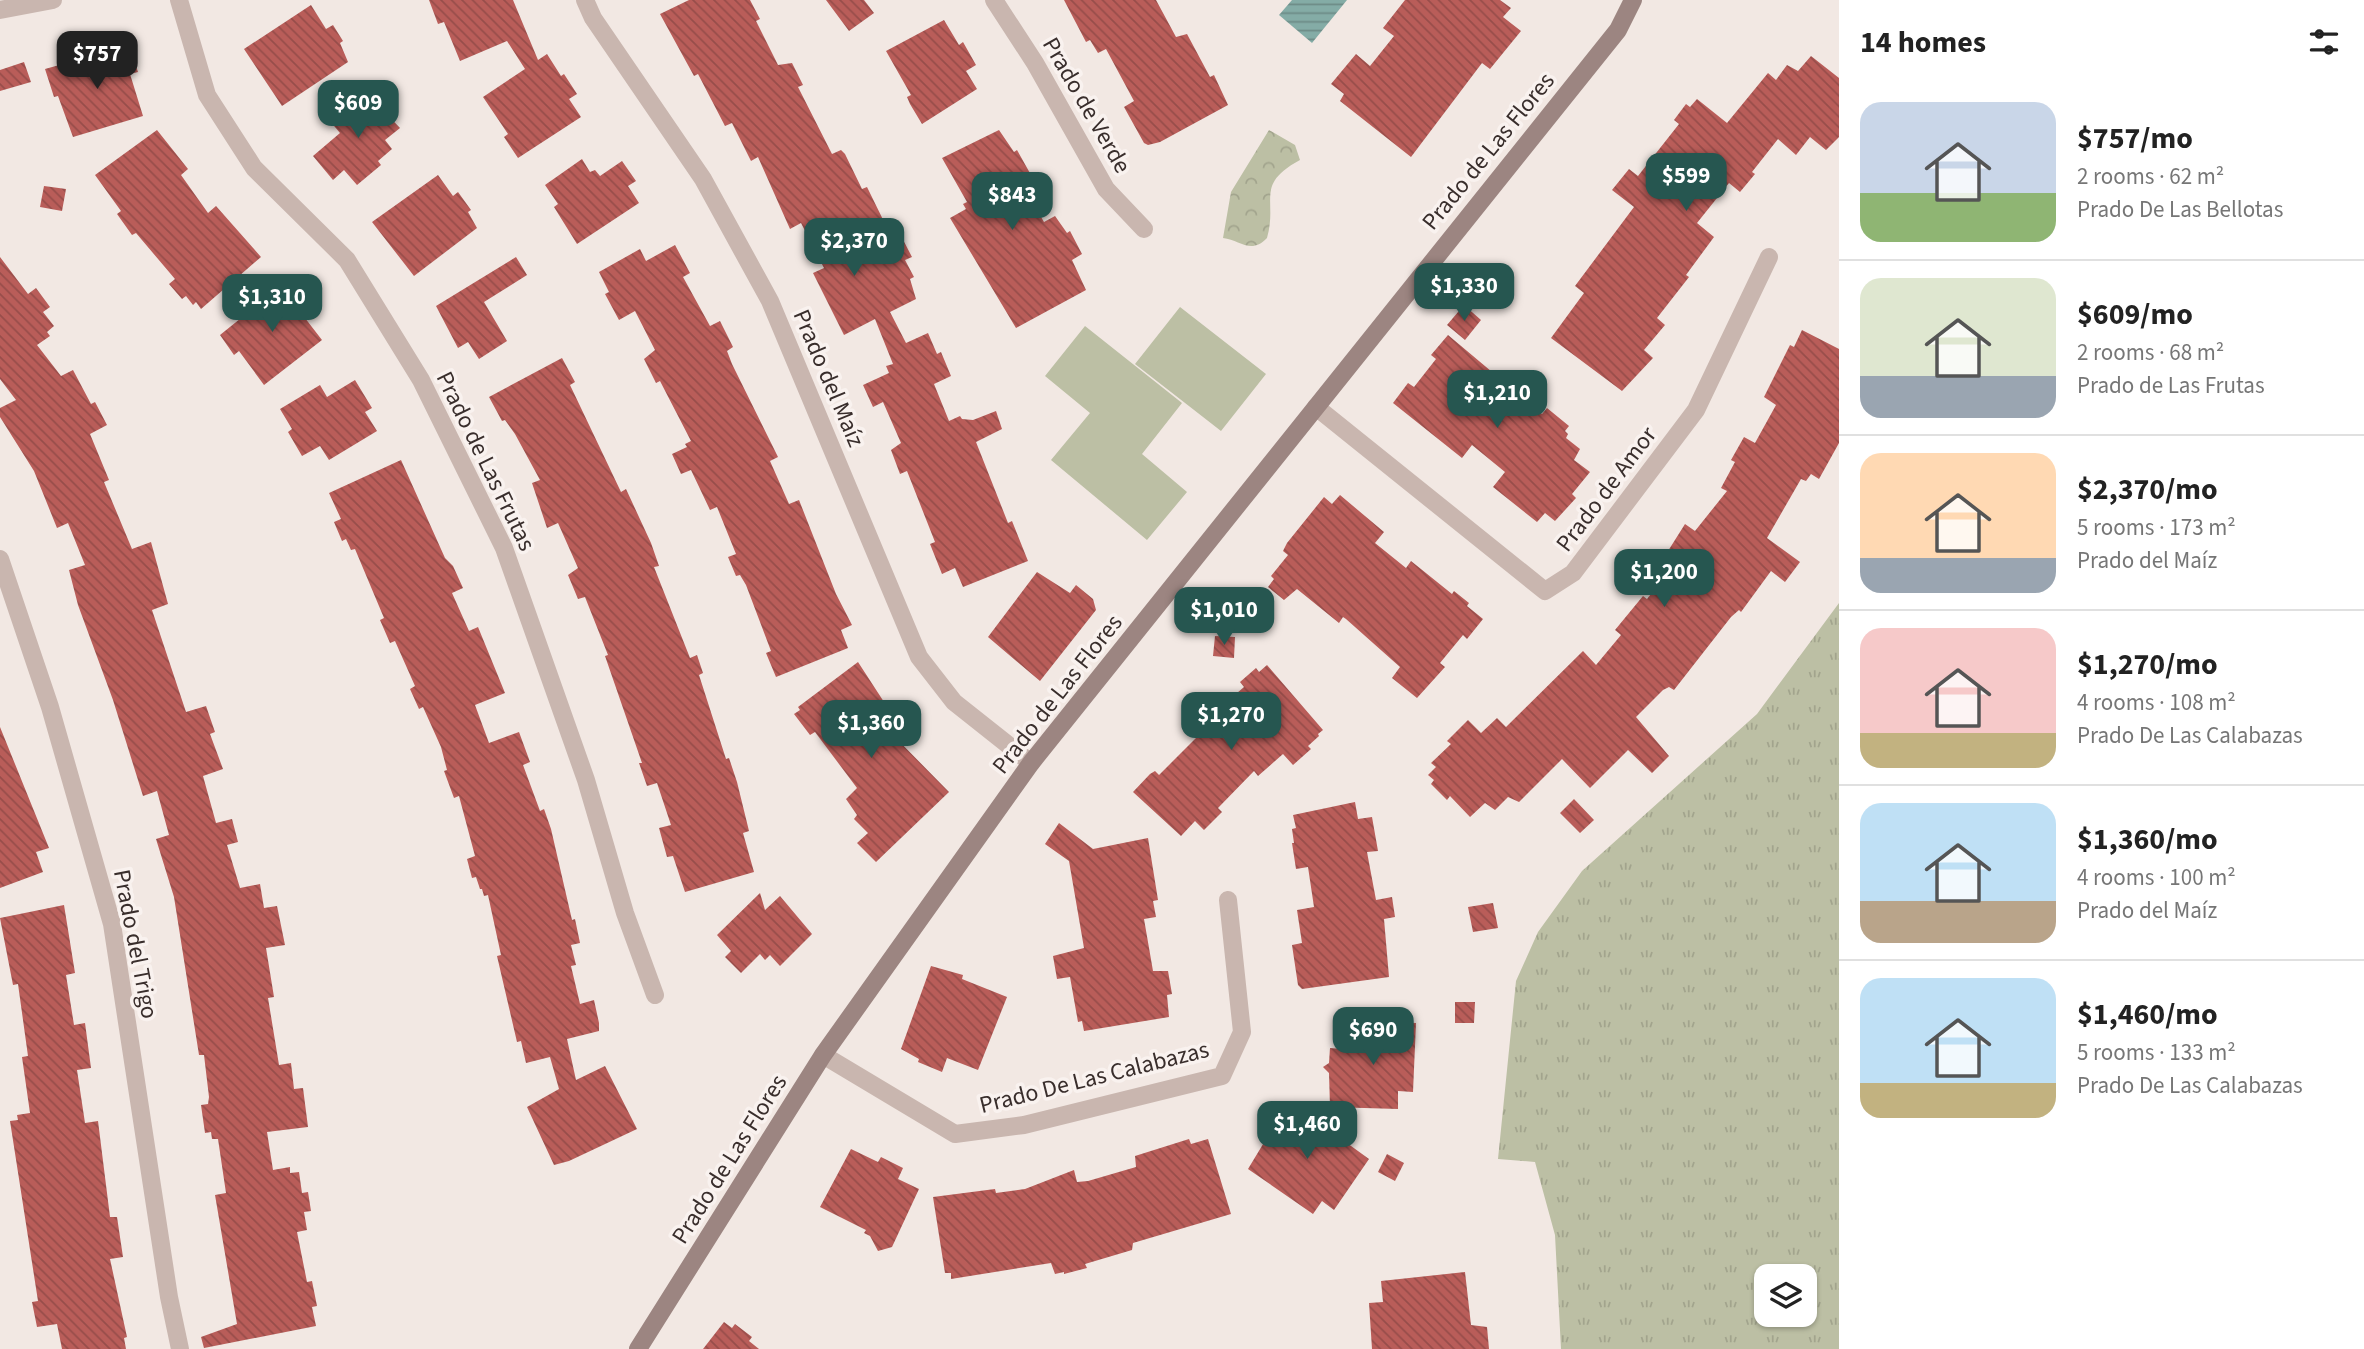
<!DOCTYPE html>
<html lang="en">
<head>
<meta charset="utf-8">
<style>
  body { margin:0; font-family:"Source Sans 3",sans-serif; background:#f2f2f2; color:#222; height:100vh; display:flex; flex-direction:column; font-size:26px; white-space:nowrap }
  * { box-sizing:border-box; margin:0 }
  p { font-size:23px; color:#767676 }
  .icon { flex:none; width:38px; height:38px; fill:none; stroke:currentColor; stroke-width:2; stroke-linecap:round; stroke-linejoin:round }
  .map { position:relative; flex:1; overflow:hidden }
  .panel { display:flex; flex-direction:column; background:#fff; width:525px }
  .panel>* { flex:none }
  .controls { position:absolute; left:1754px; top:1264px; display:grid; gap:14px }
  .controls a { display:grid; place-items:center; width:63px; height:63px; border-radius:14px; background:#fff; box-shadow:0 2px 5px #0004; font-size:35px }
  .price { position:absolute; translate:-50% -60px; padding:0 16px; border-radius:14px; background:#265650; color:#fff; font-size:23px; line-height:46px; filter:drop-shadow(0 2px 4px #0008) }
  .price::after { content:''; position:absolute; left:50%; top:42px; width:21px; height:16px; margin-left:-10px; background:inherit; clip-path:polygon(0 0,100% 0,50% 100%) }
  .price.on { background:#222; color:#fff }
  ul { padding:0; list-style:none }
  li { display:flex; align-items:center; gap:21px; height:175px; padding:0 21px }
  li+li { border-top:2px solid #e0e0e0 }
  li span { display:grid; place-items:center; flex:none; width:196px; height:140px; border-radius:21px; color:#555 }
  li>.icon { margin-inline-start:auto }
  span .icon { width:84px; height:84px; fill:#fffc; stroke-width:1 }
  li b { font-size:30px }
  h2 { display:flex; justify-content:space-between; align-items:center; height:84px; padding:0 21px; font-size:30px }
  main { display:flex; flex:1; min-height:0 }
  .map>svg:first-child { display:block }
  .grass { fill:url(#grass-tufts); fill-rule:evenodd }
  .park { fill:url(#park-crowns) }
  .garden { fill:#bcbfa4 }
  .water { fill:url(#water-rules) }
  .building { fill:url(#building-back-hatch) }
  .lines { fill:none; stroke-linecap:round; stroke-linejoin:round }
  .street { stroke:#c9b6af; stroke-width:18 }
  .secondary { stroke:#9c8581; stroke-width:18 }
  .labels { text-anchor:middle; stroke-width:7; stroke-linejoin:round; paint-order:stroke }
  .street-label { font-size:24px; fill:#392e2c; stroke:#f9f2ef }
</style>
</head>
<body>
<main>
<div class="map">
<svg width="1839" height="1349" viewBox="0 0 1839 1349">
  <defs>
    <pattern id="grass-tufts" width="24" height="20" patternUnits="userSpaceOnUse" patternTransform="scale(1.75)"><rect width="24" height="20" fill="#bcbfa4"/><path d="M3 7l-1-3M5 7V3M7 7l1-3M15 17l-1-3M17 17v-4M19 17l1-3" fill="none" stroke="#a2a48d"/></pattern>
    <pattern id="park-crowns" width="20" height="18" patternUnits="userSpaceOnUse" patternTransform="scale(1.75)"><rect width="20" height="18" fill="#bcbfa4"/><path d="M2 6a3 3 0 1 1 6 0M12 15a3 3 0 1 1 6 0" fill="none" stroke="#a2a48d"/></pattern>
    <pattern id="water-rules" width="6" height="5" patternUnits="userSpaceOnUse" patternTransform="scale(1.75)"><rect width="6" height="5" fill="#84aca6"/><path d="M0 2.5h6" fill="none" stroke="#6d8c87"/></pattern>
    <pattern id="building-back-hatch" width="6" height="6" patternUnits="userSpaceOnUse" patternTransform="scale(1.75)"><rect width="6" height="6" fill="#b95d59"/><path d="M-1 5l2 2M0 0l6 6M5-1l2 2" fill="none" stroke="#974d4a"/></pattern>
  </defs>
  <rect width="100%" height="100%" fill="#f2e8e3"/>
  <!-- grass -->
  <path class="grass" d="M 1839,603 L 1839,1349 L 1561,1349 L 1555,1235 L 1535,1162 L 1498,1159 L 1516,981 L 1538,932 L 1582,871 L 1757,714 ZM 1766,1276 L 1804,1276 L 1804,1314 L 1766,1314 Z"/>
  <!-- park -->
  <path class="park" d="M 1269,130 L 1295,145 L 1300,160 C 1254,185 1278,200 1267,238 C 1251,255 1240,240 1223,238 L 1231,192 Z"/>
  <!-- garden -->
  <path class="garden" d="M 1180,307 L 1266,374 L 1221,431 L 1135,364 Z
    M 1085,326 L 1182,403 L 1142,454 L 1187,492 L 1147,540 L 1051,460 L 1090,413 L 1045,376 Z"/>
  <!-- water -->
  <path class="water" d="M 1292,0 L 1347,0 L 1312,43 L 1279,15 Z"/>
  <!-- building -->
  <path class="building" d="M 429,0 L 513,0 L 538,60 L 547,54 L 561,76 L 564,74 L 577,94 L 569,99 L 581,117 L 518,158 L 504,137 L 508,134 L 483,97 L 525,69 L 507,41 L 460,61 L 444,22 L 438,24 Z
    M 689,0 L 750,0 L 760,19 L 756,21 L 778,65 L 792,63 L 803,85 L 798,87 L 832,154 L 841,150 L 845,154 L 862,189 L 867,187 L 893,240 L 901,236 L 912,257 L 905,260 L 914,277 L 910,279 L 916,299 L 890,312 L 906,343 L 928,333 L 937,354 L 941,352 L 951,376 L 934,384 L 949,421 L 960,416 L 962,419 L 973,420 L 996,411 L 1002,429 L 976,442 L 1008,523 L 1012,521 L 1028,561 L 963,587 L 955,568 L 942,574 L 930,544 L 935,542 L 907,471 L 900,474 L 891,450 L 901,443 L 883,402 L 873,407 L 863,385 L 889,373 L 886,366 L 893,364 L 875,319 L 844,335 L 813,273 L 824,268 L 801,223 L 790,229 L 758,157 L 751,161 L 732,123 L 725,126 L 698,74 L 694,76 L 660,14 Z
    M 826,0 L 864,0 L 874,13 L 849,31 Z
    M 1064,0 L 1156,0 L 1176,37 L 1187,34 L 1210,77 L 1214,75 L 1228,105 L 1160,142 L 1148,145 L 1144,143 L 1124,107 L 1134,101 L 1106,49 L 1098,53 L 1090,40 L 1086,42 Z
    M 1405,0 L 1500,0 L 1511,8 L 1503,17 L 1521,31 L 1490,69 L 1482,63 L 1411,157 L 1340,101 L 1344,94 L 1331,84 L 1356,54 L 1370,66 L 1394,36 L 1383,28 Z
    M 311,5 L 326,29 L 333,25 L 343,41 L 340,43 L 348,62 L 282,106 L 244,49 Z
    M 944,20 L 959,45 L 963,42 L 976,65 L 966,71 L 977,89 L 922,124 L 910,104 L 907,97 L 911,95 L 886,51 Z
    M 123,47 L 124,50 L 130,48 L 138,72 L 130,74 L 143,116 L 73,137 L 58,96 L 54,97 L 45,69 L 63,64 L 64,66 Z
    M 1811,56 L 1839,78 L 1839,137 L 1826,150 L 1810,137 L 1796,155 L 1778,139 L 1752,172 L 1755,174 L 1740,192 L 1729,183 L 1697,223 L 1714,237 L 1686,275 L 1689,277 L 1657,318 L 1665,325 L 1644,350 L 1653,358 L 1622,391 L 1551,338 L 1584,293 L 1575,286 L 1634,207 L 1612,190 L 1629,169 L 1638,176 L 1679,124 L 1674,120 L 1686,104 L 1690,107 L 1697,99 L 1727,123 L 1768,73 L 1776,80 L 1787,65 L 1798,71 Z
    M 24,62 L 31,82 L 0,91 L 0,70 Z
    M 364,91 L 400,128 L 385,140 L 392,149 L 378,161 L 381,165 L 357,185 L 344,170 L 333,180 L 313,156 L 340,133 L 329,120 Z
    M 157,130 L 188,169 L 181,175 L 208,213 L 216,206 L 261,257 L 201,309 L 196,302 L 193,305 L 186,296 L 182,299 L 169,284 L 175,279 L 136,233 L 132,235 L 117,214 L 121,211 L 95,175 Z
    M 999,130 L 1014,152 L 1017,150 L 1031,175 L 1020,181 L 1044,222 L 1055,216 L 1067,233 L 1070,231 L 1082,254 L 1072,260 L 1086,290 L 1016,328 L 950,218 L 966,209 L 963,204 L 967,202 L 942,158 Z
    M 582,159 L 590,172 L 595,170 L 600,176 L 622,161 L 636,181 L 628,186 L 639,203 L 577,244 L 554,207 L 558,204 L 545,185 Z
    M 438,175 L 453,196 L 458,192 L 471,210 L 468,212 L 477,228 L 414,276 L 372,222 Z
    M 44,186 L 66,189 L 62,211 L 40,207 Z
    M 675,245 L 690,273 L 683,277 L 710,326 L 720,321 L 733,347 L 727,351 L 732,364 L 778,457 L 770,461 L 789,504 L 799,500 L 836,594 L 852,625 L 841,630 L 848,648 L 776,677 L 766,653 L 771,651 L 746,585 L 740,575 L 736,576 L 728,557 L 736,554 L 717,507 L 710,510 L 691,470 L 681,474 L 672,454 L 687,447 L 685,444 L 691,441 L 660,381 L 656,383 L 644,359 L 655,350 L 635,311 L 619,320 L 605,294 L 609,292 L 599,272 L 640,249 L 646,261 Z
    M 0,257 L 28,294 L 36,288 L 50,307 L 43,312 L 54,326 L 47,332 L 50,336 L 37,345 L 61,376 L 73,370 L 91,404 L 95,402 L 107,425 L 90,434 L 109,480 L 104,482 L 132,549 L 151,542 L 168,604 L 152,610 L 186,712 L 206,706 L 215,732 L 210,734 L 223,769 L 203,776 L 216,823 L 232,819 L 238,842 L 227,845 L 240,888 L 260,884 L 264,908 L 277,906 L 285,945 L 266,948 L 274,997 L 268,998 L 279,1065 L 291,1063 L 294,1089 L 303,1088 L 308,1127 L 267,1132 L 273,1170 L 290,1167 L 290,1173 L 299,1172 L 302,1193 L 308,1192 L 311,1211 L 304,1212 L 307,1230 L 297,1232 L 307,1282 L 312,1281 L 317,1306 L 312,1307 L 316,1326 L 204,1348 L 201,1337 L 237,1324 L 215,1195 L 226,1193 L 218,1139 L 212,1139 L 211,1132 L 205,1133 L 201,1105 L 208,1104 L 209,1097 L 204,1055 L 199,1055 L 174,897 L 156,839 L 169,835 L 157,791 L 143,796 L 113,700 L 78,605 L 69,570 L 85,565 L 68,523 L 57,528 L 34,471 L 0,417 L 0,408 L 16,400 L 0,379 Z
    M 516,257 L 527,275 L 484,302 L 507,341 L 479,359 L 468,342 L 458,348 L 436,306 Z
    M 286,282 L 304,305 L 298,309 L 322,340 L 264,385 L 239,351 L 234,355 L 220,335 Z
    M 1464,305 L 1481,320 L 1465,340 L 1447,325 Z
    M 1802,330 L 1839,349 L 1839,443 L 1819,479 L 1811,474 L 1806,481 L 1801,479 L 1767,538 L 1800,562 L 1785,582 L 1771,571 L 1741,612 L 1739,610 L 1731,617 L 1674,690 L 1669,687 L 1663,690 L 1636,717 L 1669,756 L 1652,773 L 1628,750 L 1590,788 L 1562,759 L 1519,802 L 1508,797 L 1495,810 L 1485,803 L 1470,817 L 1450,796 L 1447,800 L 1431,784 L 1434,780 L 1428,775 L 1436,767 L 1431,763 L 1451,744 L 1447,741 L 1468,720 L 1481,733 L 1497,718 L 1506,727 L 1583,651 L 1596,665 L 1621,635 L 1615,630 L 1643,596 L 1647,599 L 1670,570 L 1663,564 L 1663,559 L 1685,524 L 1695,531 L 1727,491 L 1721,488 L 1735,462 L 1731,460 L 1744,437 L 1755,443 L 1776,405 L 1764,397 L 1790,345 L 1794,347 Z
    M 1448,335 L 1542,414 L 1547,408 L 1569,426 L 1565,431 L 1568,434 L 1566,438 L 1580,449 L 1574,460 L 1590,472 L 1572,494 L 1576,498 L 1555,521 L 1545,513 L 1537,522 L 1493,487 L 1505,472 L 1472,445 L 1462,458 L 1393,403 L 1408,383 L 1414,387 L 1436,359 L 1431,355 Z
    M 562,358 L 575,382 L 570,385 L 621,492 L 626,489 L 651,543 L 659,566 L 654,567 L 690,658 L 697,655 L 703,673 L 699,675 L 726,759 L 729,758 L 737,782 L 749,831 L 743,833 L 754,872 L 685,892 L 673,856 L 667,857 L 659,828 L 671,825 L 657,783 L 647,786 L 639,763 L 642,763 L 605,656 L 608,655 L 585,597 L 578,599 L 568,575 L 578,568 L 558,523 L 547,528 L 532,483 L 540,480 L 515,434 L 505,420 L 502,421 L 489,397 Z
    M 355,380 L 372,408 L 365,412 L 377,431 L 329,460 L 320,446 L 302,456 L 288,432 L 292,429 L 280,409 L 320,385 L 327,397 Z
    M 401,460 L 445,558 L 453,566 L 463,588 L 452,593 L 469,631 L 478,627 L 505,693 L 475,705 L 489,743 L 519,732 L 530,762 L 523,765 L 540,811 L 544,809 L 551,829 L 572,920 L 575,919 L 580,943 L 571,945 L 576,965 L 571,966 L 580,1004 L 594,1000 L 599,1023 L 599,1031 L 567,1039 L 576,1080 L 605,1066 L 637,1129 L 569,1161 L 554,1165 L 527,1107 L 559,1089 L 550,1057 L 526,1063 L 521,1041 L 517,1042 L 497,956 L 501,955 L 488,895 L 484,896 L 482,889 L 480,889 L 476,877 L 472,878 L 467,859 L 475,856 L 459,796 L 454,798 L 444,771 L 447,770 L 441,747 L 423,707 L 419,709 L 410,689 L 415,686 L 395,641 L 390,643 L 380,620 L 384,618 L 355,549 L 351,550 L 346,539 L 342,541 L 334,522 L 341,519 L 329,493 Z
    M 1340,495 L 1384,532 L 1375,543 L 1406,568 L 1411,561 L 1452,594 L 1454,591 L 1469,603 L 1467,606 L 1483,619 L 1467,639 L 1463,635 L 1440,663 L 1445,667 L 1417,698 L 1392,678 L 1400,667 L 1346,619 L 1343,617 L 1339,623 L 1297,589 L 1284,600 L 1268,587 L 1274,579 L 1271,576 L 1288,555 L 1283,551 L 1287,543 L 1324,497 L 1332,504 Z
    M 1037,572 L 1070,593 L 1076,585 L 1093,599 L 1096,610 L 1040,681 L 988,637 Z
    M 1215,636 L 1235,637 L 1234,658 L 1213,656 Z
    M 858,662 L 897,722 L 887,729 L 949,792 L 876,862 L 857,843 L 868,833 L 854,819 L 857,815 L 846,799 L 857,788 L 815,732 L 810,735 L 794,714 L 800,710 L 798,707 Z
    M 1267,665 L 1323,730 L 1318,734 L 1319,736 L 1308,746 L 1311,749 L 1293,765 L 1283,754 L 1258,776 L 1254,771 L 1218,808 L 1222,812 L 1204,830 L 1195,821 L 1181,836 L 1133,792 L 1150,774 L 1155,771 L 1159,775 L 1210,724 L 1208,718 L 1244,687 L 1240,682 L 1256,668 L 1259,672 Z
    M 0,727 L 49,848 L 36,852 L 43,872 L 0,888 Z
    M 1574,799 L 1594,820 L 1580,833 L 1560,813 Z
    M 1355,802 L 1358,819 L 1372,817 L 1378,851 L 1367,852 L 1376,900 L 1392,897 L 1395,917 L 1384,919 L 1389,977 L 1302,989 L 1298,985 L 1292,945 L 1302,943 L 1297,910 L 1314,907 L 1308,867 L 1296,869 L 1292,843 L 1294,843 L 1292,829 L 1296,828 L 1293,815 Z
    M 1059,823 L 1093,849 L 1148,838 L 1158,900 L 1153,901 L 1156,917 L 1144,919 L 1153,971 L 1168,971 L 1172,994 L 1167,995 L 1169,1017 L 1084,1031 L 1082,1021 L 1078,1022 L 1070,977 L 1057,979 L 1053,956 L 1084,948 L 1069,861 L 1045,844 Z
    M 760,893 L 765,910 L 780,896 L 812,934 L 780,966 L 770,955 L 765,960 L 760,954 L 741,973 L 725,957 L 731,951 L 717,935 Z
    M 1493,903 L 1498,928 L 1473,932 L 1468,907 Z
    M 64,905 L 75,973 L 66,975 L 74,1025 L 85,1023 L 91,1068 L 77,1070 L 85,1123 L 98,1121 L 110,1217 L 117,1217 L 123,1257 L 110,1259 L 127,1337 L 124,1338 L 126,1349 L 62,1349 L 57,1324 L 37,1327 L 32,1302 L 38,1301 L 10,1121 L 18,1120 L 17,1115 L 30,1113 L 22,1057 L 28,1056 L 18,984 L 13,985 L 0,918 Z
    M 931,966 L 963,975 L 962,979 L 1007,997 L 978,1070 L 947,1058 L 942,1072 L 918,1062 L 919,1059 L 901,1049 Z
    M 1455,1002 L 1475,1002 L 1474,1023 L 1455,1023 Z
    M 1390,1022 L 1416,1023 L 1413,1092 L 1398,1091 L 1398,1109 L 1330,1107 L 1329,1073 L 1323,1067 L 1329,1063 L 1330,1048 L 1342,1049 L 1343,1028 L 1390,1030 Z
    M 1289,1101 L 1369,1159 L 1334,1210 L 1322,1201 L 1313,1214 L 1248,1169 Z
    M 1189,1139 L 1191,1144 L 1208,1139 L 1231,1214 L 1133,1243 L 1132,1250 L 1085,1264 L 1087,1268 L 1064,1274 L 1064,1272 L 1055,1274 L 1051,1263 L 951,1279 L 951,1273 L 945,1273 L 933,1197 L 995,1189 L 996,1193 L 1025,1189 L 1074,1170 L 1077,1182 L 1088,1181 L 1136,1167 L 1135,1156 Z
    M 851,1149 L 878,1162 L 881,1157 L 903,1168 L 898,1179 L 919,1189 L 892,1247 L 878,1251 L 870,1236 L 864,1233 L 866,1230 L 820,1207 Z
    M 1387,1154 L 1404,1163 L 1395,1181 L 1378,1172 Z
    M 1465,1272 L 1471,1325 L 1487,1327 L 1489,1349 L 1372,1349 L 1369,1303 L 1383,1302 L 1381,1281 Z
    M 724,1322 L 732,1328 L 735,1324 L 752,1337 L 749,1341 L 759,1349 L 703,1349 Z"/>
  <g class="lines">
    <!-- street -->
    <path class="street" d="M 179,0 L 207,95 L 254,168 L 347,260 L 421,380 L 504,548 L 586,780 L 625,913 L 655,995
      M 585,0 L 593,18 L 703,179 L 770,301 L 919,657 L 954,702 L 1031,763
      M 994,0 L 1035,63 L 1106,189 L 1144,229
      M 0,10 L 53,0
      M 1316,407 L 1545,591 L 1573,573 L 1696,410 L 1769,257
      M 0,559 L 50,707 L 112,924 L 169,1297 L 180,1349
      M 823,1055 L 955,1134 L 1024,1125 L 1222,1076 L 1242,1032 L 1228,900"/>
    <!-- secondary -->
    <path class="secondary" d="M 638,1349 L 823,1055 L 1031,763 L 1618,30 L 1633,0"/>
  </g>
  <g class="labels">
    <!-- street labels -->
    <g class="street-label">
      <text transform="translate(1087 105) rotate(60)" y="8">Prado de Verde</text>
      <text transform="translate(1488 151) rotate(-51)" y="8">Prado de Las Flores</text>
      <text transform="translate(829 378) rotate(67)" y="8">Prado del Maíz</text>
      <text transform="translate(486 461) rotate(64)" y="8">Prado de Las Frutas</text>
      <text transform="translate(1606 489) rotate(-53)" y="8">Prado de Amor</text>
      <text transform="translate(1057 694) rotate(-52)" y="8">Prado de Las Flores</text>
      <text transform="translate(136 944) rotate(79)" y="8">Prado del Trigo</text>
      <text transform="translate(1094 1077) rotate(-14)" y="8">Prado De Las Calabazas</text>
      <text transform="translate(729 1159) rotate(-58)" y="8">Prado de Las Flores</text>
    </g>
  </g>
</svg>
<div class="controls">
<a><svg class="icon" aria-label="layers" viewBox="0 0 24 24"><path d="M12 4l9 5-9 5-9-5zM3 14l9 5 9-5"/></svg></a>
</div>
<b class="price on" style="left:97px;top:91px">$757</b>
<b class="price" style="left:358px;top:140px">$609</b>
<b class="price" style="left:1686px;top:213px">$599</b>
<b class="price" style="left:1012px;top:232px">$843</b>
<b class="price" style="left:854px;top:278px">$2,370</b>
<b class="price" style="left:1464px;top:323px">$1,330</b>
<b class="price" style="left:272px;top:334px">$1,310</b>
<b class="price" style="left:1497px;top:430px">$1,210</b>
<b class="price" style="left:1664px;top:609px">$1,200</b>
<b class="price" style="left:1224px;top:647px">$1,010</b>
<b class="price" style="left:1231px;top:752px">$1,270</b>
<b class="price" style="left:871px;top:760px">$1,360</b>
<b class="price" style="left:1373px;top:1067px">$690</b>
<b class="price" style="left:1307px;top:1161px">$1,460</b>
</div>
<section class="panel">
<h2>14 homes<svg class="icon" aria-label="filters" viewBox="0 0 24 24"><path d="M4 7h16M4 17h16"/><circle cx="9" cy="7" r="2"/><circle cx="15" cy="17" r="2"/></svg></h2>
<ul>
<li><span style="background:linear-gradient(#c9d6e8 65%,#8fb573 0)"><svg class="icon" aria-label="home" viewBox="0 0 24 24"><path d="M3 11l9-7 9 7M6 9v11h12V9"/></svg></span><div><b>$757/mo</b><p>2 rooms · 62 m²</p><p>Prado De Las Bellotas</p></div></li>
<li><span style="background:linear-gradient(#dfe7d0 70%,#9aa5b1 0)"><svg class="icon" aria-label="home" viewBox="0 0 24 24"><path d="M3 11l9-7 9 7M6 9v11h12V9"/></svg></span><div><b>$609/mo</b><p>2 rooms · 68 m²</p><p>Prado de Las Frutas</p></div></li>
<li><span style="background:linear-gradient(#ffd9b3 75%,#9aa5b1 0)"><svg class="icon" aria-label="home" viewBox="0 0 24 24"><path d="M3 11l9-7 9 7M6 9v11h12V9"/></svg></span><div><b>$2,370/mo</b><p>5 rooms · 173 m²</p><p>Prado del Maíz</p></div></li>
<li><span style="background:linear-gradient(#f6c9c9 75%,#c2b280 0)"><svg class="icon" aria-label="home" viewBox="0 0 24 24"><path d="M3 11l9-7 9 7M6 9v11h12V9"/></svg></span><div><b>$1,270/mo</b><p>4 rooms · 108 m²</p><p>Prado De Las Calabazas</p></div></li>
<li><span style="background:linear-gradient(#bfe0f5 70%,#b9a48a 0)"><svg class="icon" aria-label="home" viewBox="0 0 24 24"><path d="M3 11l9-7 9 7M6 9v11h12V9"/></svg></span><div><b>$1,360/mo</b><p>4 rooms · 100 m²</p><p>Prado del Maíz</p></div></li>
<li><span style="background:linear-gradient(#bfe0f5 75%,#c2b280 0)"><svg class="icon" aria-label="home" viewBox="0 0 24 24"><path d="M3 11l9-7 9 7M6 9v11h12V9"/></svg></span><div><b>$1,460/mo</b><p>5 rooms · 133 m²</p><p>Prado De Las Calabazas</p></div></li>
</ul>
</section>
</main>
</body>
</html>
